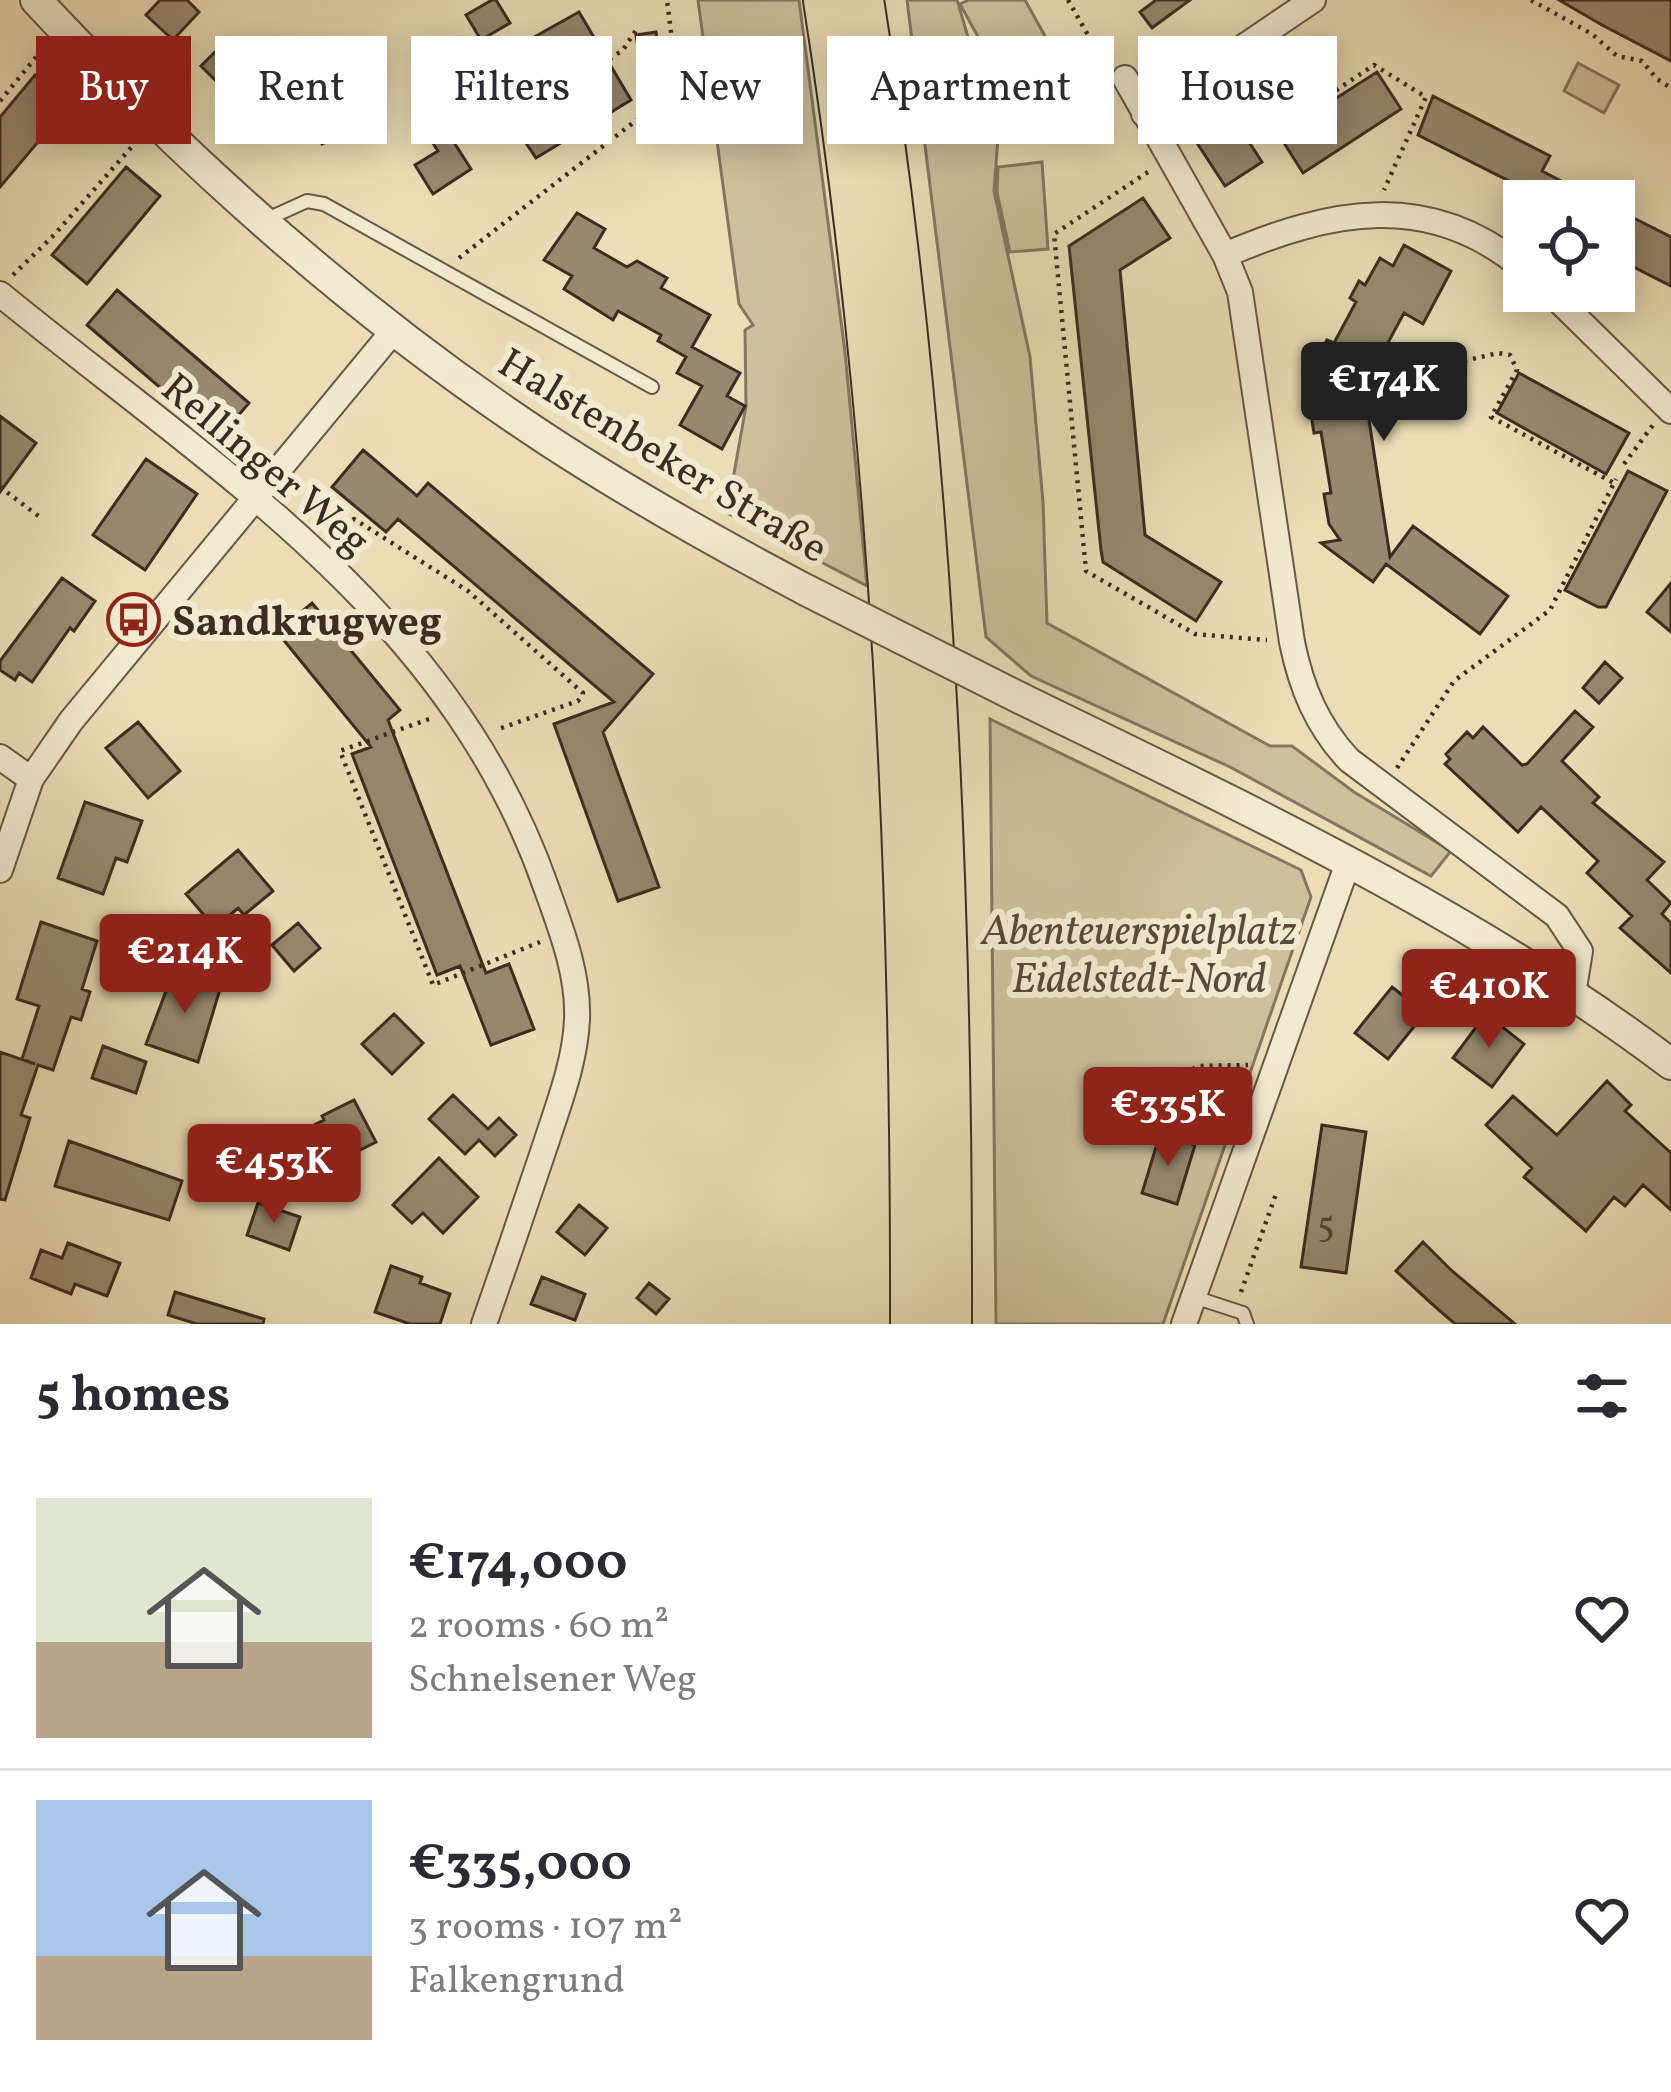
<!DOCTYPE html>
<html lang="en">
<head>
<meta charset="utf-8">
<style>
  body { margin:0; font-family:Vollkorn,serif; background:#f2f2f3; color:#2b2b33; height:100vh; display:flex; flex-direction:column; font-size:45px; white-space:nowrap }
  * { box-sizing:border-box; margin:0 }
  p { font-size:39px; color:#7c7c81 }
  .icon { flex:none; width:66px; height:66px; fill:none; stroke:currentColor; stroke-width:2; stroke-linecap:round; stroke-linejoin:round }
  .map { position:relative; height:1324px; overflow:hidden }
  .drawer { display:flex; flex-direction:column; background:#fff; flex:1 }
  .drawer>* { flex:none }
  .top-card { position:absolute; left:36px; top:36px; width:1599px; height:108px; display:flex; gap:24px }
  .fabs { position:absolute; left:1503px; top:180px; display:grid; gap:24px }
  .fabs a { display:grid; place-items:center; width:132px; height:132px; border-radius:0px; background:#fff; box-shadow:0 6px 30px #0003; font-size:60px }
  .price { position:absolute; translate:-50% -102px; padding:0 27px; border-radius:12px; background:#8f2418; color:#fff; font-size:39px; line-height:78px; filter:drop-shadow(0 3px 6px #0008) }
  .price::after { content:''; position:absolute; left:50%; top:72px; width:36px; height:27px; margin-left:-18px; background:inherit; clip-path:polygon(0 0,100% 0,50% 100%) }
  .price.on { background:#222; color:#fff }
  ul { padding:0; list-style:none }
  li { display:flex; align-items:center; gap:36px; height:300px; padding:0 36px }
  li+li { border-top:3px solid #e1e1e2 }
  li span { display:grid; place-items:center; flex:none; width:336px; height:240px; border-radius:0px; color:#555 }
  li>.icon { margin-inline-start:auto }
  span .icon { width:144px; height:144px; fill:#fffc; stroke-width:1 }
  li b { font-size:51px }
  h2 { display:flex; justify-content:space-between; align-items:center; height:144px; padding:0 36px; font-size:51px }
  .chip { padding:0 42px; border-radius:0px; background:#fff; box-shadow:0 6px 30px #0003; font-size:42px; line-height:108px }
  .chip.on { background:#8f2418; color:#fff }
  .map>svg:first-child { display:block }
  .green { fill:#cdc09d; stroke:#857660; stroke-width:3 }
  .building { fill:#97896f; stroke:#3d2c22; stroke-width:3 }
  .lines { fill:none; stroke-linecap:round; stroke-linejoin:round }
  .service-casing { stroke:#685847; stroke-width:16 }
  .minor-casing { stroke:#685847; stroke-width:28 }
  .tertiary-casing { stroke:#685847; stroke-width:34 }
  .motorway-casing { stroke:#3d2c22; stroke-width:46 }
  .path { stroke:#3d2c22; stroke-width:4.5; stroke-dasharray:3 6; stroke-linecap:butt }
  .service { stroke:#f2ead0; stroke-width:12 }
  .minor { stroke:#f2ead0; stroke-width:24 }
  .tertiary { stroke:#f2ead0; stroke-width:30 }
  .motorway { stroke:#ebdeb6; stroke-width:42 }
  .tertiary-bridge-casing { stroke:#685847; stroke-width:34; stroke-linecap:butt }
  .tertiary-bridge { stroke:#f2ead0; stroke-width:30 }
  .labels { text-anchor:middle; stroke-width:12; stroke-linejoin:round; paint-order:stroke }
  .number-label { font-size:36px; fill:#544335 }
  .street-label { font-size:42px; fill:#3d2c22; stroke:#f2ead0 }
  .poi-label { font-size:42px; font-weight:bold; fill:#3d2c22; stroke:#f2ead0; text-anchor:start }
  .park-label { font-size:42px; font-style:italic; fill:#5a4a3b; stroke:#f2ead0 }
</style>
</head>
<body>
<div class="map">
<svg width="1671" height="1324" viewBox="0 0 1671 1324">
  <rect width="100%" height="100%" fill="#ebdeb6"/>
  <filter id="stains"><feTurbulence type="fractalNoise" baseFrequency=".00167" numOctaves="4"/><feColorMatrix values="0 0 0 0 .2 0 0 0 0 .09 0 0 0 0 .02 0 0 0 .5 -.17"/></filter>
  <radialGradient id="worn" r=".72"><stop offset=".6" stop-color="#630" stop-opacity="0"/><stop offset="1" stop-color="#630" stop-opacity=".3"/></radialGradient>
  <!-- green -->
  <path class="green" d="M 698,0 L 799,0 L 845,352 L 867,586 L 727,513 L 746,406 L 745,330 L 753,325 L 739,304 Z
    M 907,0 L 957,0 L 998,138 L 994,191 L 1030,357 L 1043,502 L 1047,623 L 1270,746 L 1292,746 L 1354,792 L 1451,851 L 1431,876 L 1230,767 L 1031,676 L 986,637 Z
    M 969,0 L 1025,0 L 1061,65 L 1009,93 L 960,4 Z
    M 1578,63 L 1619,85 L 1604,113 L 1564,91 Z
    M 1042,162 L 1048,249 L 1010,252 L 997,192 L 998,167 Z
    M 990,719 L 1301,870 L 1311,897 L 1163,1324 L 996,1324 Z"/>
  <!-- building -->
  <path class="building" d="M 160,0 L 187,0 L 199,12 L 173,40 L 146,15 Z
    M 492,0 L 496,0 L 510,23 L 481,40 L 466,15 Z
    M 1156,0 L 1190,0 L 1152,28 L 1140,12 Z
    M 1559,0 L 1671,0 L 1671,61 L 1602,25 Z
    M 579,12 L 631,100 L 536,158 L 516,128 L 573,93 L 555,58 L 550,61 L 536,36 Z
    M 656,32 L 660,58 L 640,61 L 636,35 Z
    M 222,45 L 243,65 L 221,86 L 201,66 Z
    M 1377,72 L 1401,109 L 1303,173 L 1279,135 Z
    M 35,75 L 70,104 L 0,187 L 0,117 Z
    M 342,78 L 351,96 L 371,85 L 381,105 L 363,115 L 366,121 L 322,144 L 316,133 L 307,138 L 298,119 L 307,115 L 300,101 Z
    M 1433,96 L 1550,156 L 1542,171 L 1600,201 L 1522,201 L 1527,190 L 1418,135 Z
    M 1221,99 L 1262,162 L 1225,186 L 1184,123 Z
    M 457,106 L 474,131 L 455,144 L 471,169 L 433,194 L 415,165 L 438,151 L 423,128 Z
    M 126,167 L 160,196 L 87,284 L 52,255 Z
    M 1143,198 L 1170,238 L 1120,270 L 1145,535 L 1221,582 L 1196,621 L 1103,562 L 1101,550 L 1069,246 Z
    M 1614,208 L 1671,237 L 1671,286 L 1614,257 Z
    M 577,213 L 605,229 L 594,248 L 627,267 L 637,261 L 667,278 L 661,288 L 710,315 L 692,347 L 740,373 L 727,396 L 745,406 L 722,449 L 680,425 L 702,386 L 677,373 L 686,357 L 658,341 L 661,335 L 618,311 L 613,320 L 564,289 L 572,276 L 544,260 Z
    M 1404,245 L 1451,271 L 1423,324 L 1404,313 L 1364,387 L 1390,557 L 1413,526 L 1508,596 L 1480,634 L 1386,564 L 1373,582 L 1321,543 L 1340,540 L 1329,524 L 1324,494 L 1331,493 L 1321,432 L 1314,433 L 1311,414 L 1318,413 L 1313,381 L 1323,363 L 1316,360 L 1327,340 L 1334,343 L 1356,302 L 1350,298 L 1359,281 L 1365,285 L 1380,258 L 1393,266 Z
    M 117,290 L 249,403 L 219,438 L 87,325 Z
    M 1519,373 L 1629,433 L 1606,474 L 1497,413 Z
    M 0,416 L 36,443 L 0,492 Z
    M 363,450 L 417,496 L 428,483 L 653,674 L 603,732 L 659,887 L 618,901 L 554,724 L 614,702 L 398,519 L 386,532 L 332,487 Z
    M 146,459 L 197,494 L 145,570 L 93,535 Z
    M 1628,471 L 1667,491 L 1606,607 L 1598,607 L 1565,590 Z
    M 62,578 L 95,601 L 74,631 L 70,628 L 32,682 L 19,673 L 15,680 L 0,670 L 0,661 Z
    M 1671,583 L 1671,632 L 1647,612 Z
    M 312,603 L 400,710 L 388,720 L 486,973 L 509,964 L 534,1029 L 491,1045 L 460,966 L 437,975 L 352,754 L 371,747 L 277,632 Z
    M 1605,662 L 1622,678 L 1599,703 L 1583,688 Z
    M 1575,711 L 1593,727 L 1562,761 L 1599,797 L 1593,803 L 1664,862 L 1647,880 L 1671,903 L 1662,914 L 1671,923 L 1671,973 L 1620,928 L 1632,916 L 1587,873 L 1598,861 L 1541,807 L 1518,832 L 1445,764 L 1450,759 L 1446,754 L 1467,732 L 1473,738 L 1483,727 L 1522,765 L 1527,764 Z
    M 138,722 L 180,771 L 148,798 L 106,748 Z
    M 85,802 L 142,821 L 127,862 L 116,858 L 103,894 L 58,878 Z
    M 238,850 L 273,891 L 244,915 L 238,908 L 215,928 L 186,894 Z
    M 41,922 L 97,941 L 82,989 L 90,992 L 81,1020 L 71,1017 L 53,1070 L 38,1065 L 21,1115 L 30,1118 L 5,1200 L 0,1199 L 0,1052 L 35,1064 L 22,1059 L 39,1006 L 17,999 Z
    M 298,923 L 320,948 L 294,971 L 272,945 Z
    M 174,970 L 221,986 L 198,1062 L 146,1044 Z
    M 1392,987 L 1425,1013 L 1388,1059 L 1355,1033 Z
    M 394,1014 L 423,1043 L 392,1074 L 362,1044 Z
    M 1486,1014 L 1524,1044 L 1492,1087 L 1453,1058 Z
    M 103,1046 L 146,1062 L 136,1093 L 92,1078 Z
    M 1607,1081 L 1631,1105 L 1625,1111 L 1671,1153 L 1671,1210 L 1643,1185 L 1625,1206 L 1614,1197 L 1586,1231 L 1524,1177 L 1532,1168 L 1486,1125 L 1513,1096 L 1557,1135 Z
    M 453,1095 L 488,1129 L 499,1118 L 516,1135 L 495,1156 L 479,1140 L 465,1154 L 429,1119 Z
    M 354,1100 L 376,1142 L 342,1159 L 347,1170 L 298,1193 L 275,1144 L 324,1120 L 322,1116 Z
    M 1322,1125 L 1366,1132 L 1346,1273 L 1301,1267 Z
    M 1160,1134 L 1195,1145 L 1177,1204 L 1142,1193 Z
    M 69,1141 L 182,1181 L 169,1220 L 55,1186 Z
    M 439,1158 L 478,1197 L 443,1233 L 423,1213 L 412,1223 L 393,1205 Z
    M 258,1203 L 300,1217 L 289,1250 L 247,1235 Z
    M 579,1205 L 607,1228 L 585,1255 L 557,1232 Z
    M 1423,1242 L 1451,1270 L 1515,1324 L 1455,1324 L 1431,1303 L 1396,1271 Z
    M 68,1243 L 120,1263 L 107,1296 L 75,1284 L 71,1294 L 31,1278 L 41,1250 L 62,1258 Z
    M 391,1266 L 422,1277 L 420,1283 L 450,1294 L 440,1324 L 410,1324 L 375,1312 Z
    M 542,1277 L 585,1294 L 575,1320 L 531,1304 Z
    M 649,1283 L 669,1299 L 656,1314 L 637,1298 Z
    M 175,1292 L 264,1319 L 263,1324 L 197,1324 L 168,1315 Z"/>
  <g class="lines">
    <defs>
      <path id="service" d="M 263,221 L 307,201 L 324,204 L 652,387
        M 1194,1297 L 1243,1313 L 1247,1324"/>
      <path id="minor" d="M 1125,78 L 1225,255 L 1240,292 L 1292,642 C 1301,687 1317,726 1349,760 L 1557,916 L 1580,951 L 1573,994
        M 1144,114 L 1313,0
        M 1225,255 C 1330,210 1429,189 1524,269
        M 1549,291 L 1671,411
        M 0,294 C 214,469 450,613 546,887 C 561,929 579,974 577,1020 C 575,1062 559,1103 546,1143 C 526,1203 505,1264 484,1324
        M 0,757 L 31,779
        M 0,870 L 31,779 L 71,721 L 395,329
        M 1184,1324 L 1349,860"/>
      <path id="tertiary" d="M 36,0 C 189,164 359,316 546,439 C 630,494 717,543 806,590
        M 1022,699 C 1245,808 1471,913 1671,1064"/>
      <path id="motorway" d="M 825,0 C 894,439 913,880 912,1324
        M 862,0 C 932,438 951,881 950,1324"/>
    </defs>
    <!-- service casing -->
    <use href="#service" class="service-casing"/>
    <!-- minor casing -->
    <use href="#minor" class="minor-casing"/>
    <!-- tertiary casing -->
    <use href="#tertiary" class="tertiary-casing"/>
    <!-- motorway casing -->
    <use href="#motorway" class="motorway-casing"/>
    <!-- path -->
    <path class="path" d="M 1068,0 L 1104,63
      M 1531,0 L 1592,34 L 1617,56 L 1642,61 L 1657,79 L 1671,88
      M 1264,62 L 1297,116
      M 0,101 L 46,45
      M 519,118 L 623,50 L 638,27
      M 1269,142 L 1266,137 L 1374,65 L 1426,97 L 1384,190
      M 1148,172 L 1054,234 L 1086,571 L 1195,634 L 1267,640
      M 459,258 L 678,88 L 667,0
      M 13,275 L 54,235 L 135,143
      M 1372,393 L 1391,389 L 1417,372 L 1498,353 L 1510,355 L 1517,370 L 1491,417 L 1614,483
      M 1624,464 L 1653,425
      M 0,487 L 41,518
      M 332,537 L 354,519 L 468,591 L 583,693 L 578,701 L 496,730
      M 429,719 L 340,751 L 433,985 L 540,942
      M 1397,768 L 1454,681 L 1550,610 L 1616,479
      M 1151,1138 L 1175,1091 L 1196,1066 L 1248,1065
      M 1241,1292 L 1276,1194"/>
    <!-- service -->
    <use href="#service" class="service"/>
    <!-- minor -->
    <use href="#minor" class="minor"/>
    <!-- tertiary -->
    <use href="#tertiary" class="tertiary"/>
    <!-- motorway -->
    <use href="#motorway" class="motorway"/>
    <defs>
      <path id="tertiary-bridge" d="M 806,590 L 1022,699"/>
    </defs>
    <!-- tertiary-bridge casing -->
    <use href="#tertiary-bridge" class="tertiary-bridge-casing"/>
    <!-- tertiary-bridge -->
    <use href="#tertiary-bridge" class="tertiary-bridge"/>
  </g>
  <!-- icons -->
  <defs>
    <symbol id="bus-ring" viewBox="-11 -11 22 22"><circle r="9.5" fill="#f2ead0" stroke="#8f2418" stroke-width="1.5"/><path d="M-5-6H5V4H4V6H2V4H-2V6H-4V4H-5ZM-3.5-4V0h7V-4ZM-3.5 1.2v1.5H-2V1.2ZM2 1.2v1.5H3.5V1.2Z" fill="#8f2418"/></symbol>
  </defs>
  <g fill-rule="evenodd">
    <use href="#bus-ring" x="104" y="590" width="59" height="59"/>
  </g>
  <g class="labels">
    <!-- number labels -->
    <g class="number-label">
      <text x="1326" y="1236">5</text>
    </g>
    <!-- street labels -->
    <g class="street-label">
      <text transform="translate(664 454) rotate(31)" y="15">Halstenbeker Straße</text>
      <text transform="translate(267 463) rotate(40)" y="15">Rellinger Weg</text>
    </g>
    <!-- poi labels -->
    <g class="poi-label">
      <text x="172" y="635">Sandkrugweg</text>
    </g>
    <!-- park labels -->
    <g class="park-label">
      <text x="1139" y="944">Abenteuerspielplatz<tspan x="1139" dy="48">Eidelstedt-Nord</tspan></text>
    </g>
  </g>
  <rect width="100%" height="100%" filter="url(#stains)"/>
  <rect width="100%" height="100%" fill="url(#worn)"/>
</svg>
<div class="fabs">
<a><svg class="icon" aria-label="locate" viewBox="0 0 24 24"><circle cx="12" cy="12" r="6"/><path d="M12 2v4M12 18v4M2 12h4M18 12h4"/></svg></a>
</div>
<b class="price on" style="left:1384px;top:444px">€174K</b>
<b class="price" style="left:185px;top:1016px">€214K</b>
<b class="price" style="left:1489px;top:1051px">€410K</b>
<b class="price" style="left:1168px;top:1169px">€335K</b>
<b class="price" style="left:274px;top:1226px">€453K</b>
<div class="top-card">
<a class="chip on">Buy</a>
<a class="chip">Rent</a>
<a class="chip">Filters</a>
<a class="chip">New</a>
<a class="chip">Apartment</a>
<a class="chip">House</a>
</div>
</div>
<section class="drawer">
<h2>5 homes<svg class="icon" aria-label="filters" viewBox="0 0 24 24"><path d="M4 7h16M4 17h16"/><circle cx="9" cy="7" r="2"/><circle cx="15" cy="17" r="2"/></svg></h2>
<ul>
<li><span style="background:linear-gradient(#dfe7d0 60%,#b9a48a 0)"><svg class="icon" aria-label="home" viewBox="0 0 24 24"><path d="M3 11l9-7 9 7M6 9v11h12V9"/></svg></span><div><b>€174,000</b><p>2 rooms · 60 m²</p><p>Schnelsener Weg</p></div><svg class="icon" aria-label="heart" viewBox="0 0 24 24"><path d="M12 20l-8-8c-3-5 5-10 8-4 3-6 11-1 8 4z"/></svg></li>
<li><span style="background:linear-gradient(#a9c7e8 65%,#b9a48a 0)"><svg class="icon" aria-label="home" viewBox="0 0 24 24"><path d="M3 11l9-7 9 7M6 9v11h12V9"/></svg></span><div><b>€335,000</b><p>3 rooms · 107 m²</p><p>Falkengrund</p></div><svg class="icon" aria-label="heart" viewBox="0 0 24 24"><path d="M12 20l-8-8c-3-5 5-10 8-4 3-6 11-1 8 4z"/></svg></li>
</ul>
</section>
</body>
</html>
